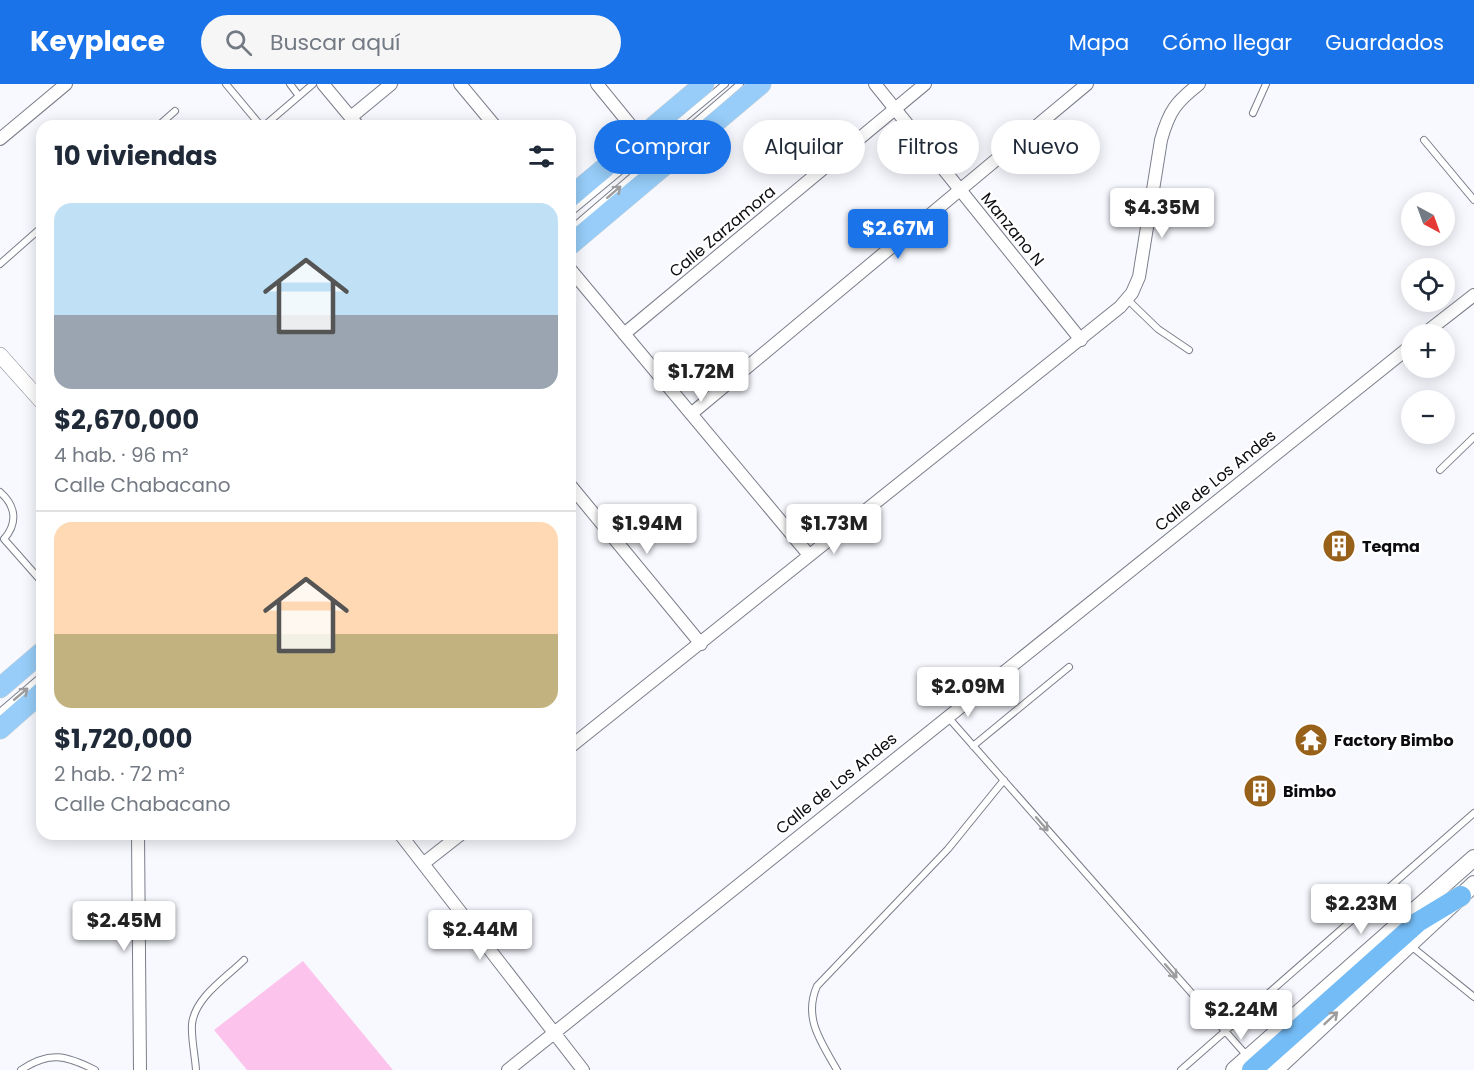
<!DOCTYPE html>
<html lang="es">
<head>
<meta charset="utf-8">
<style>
  body { margin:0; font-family:Poppins,sans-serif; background:#f6f6f7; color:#1f2937; height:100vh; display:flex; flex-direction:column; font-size:22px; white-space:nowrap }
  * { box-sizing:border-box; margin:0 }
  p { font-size:20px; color:#747a83 }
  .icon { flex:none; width:33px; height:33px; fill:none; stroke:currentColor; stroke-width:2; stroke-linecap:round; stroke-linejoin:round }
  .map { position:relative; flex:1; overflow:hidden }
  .drawer { position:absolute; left:36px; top:36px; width:540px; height:720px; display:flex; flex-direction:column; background:#fff; border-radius:18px; box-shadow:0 3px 15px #0003 }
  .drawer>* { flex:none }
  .banner { position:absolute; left:594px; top:36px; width:570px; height:54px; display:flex; gap:12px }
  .needle { width:39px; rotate:139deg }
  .buttons { position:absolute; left:1401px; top:108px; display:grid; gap:12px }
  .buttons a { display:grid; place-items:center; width:54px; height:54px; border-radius:50%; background:#fff; box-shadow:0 3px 15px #0003; font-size:30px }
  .price { position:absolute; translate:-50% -51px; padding:0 14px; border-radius:6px; background:#fff; color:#222; font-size:20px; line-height:39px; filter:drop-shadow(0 2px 3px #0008) }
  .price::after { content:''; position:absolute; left:50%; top:36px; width:18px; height:14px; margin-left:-9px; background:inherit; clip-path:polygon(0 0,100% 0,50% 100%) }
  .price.active { background:#1a73e8; color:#fff }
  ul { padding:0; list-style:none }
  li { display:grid; align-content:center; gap:12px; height:318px; padding:0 18px }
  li+li { border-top:2px solid #e0e1e3 }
  li span { display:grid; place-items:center; height:186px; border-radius:18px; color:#555 }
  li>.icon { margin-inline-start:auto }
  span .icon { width:108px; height:108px; fill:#fffc; stroke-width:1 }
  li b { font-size:26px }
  h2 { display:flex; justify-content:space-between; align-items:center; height:72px; padding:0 18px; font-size:26px }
  .chip { padding:0 21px; border-radius:27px; background:#fff; box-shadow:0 3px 15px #0003; font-size:21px; line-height:54px }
  .chip.active { background:#1a73e8; color:#fff }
  header { display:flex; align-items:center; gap:36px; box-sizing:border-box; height:84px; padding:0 30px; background:#1a73e8; color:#fff }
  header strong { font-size:28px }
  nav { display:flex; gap:33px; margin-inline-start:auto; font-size:21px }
  .search { width:420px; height:54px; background:#f6f6f7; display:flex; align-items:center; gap:15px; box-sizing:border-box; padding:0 21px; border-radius:33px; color:#747a83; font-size:22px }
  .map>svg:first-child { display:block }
  .green { fill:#fcc3ec }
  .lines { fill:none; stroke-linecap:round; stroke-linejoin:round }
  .service-casing { stroke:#7b7e8a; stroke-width:8 }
  .minor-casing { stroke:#7b7e8a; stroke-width:14 }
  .tertiary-casing { stroke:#7b7e8a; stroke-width:16 }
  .secondary-casing { stroke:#7b7e8a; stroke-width:18 }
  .primary-casing { stroke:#d3d3d4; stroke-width:21 }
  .trunk-casing { stroke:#d3d3d4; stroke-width:21 }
  .service { stroke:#fff; stroke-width:6 }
  .minor { stroke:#fff; stroke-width:12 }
  .tertiary { stroke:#fff; stroke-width:15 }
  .secondary { stroke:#fff; stroke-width:16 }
  .primary { stroke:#97cdf8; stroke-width:20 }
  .trunk { stroke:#74bcf6; stroke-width:20 }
  .oneway { stroke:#9d9d9f }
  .labels { text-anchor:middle; stroke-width:4.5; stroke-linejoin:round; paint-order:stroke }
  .street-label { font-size:16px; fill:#0b0b10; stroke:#fff }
  .poi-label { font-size:16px; font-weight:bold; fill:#0b0b10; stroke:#fff; text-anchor:start }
</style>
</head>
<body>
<header>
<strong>Keyplace</strong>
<div class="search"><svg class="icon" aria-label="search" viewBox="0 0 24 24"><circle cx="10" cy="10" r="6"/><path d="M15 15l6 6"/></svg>Buscar aquí</div>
<nav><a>Mapa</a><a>Cómo llegar</a><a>Guardados</a></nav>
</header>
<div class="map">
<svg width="1474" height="986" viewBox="0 0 1474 986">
  <rect width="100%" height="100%" fill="#f8f9ff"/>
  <!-- green -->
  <path class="green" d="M 303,877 L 393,986 L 247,986 L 214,946 Z"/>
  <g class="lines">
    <defs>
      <path id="service" d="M 226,0 L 261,42
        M 290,0 L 299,12
        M 1253,29 L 1266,0
        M 158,42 L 175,27
        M 264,42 L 313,0
        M 1424,56 L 1474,116
        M 570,129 L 725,0
        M 570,146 L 740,0
        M 0,180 L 42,143
        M 1127,215 L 1158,245 L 1189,266
        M 1440,386 L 1474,353
        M 0,408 C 16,422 18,439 4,455 L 42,498
        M 0,628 L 42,592
        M 947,632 L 1248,973
        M 973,662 L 1069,583
        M 1411,862 L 1474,913
        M 21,986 C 49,967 66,971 95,986
        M 196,986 C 195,971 191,954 192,940 C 195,913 226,894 244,876
        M 837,986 C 821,958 803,934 817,902 L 948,765 L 1004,696
        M 1181,986 L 1474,729"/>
      <path id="minor" d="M 323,0 L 358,42
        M 460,0 L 495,42
        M 597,0 L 641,54
        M 875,0 L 1081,256
        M 351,33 L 391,0
        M 0,55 L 66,0
        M 570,185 L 809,471
        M 624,250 L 925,0
        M 1424,250 L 1474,211
        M 691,330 L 1087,0
        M 570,401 L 701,560
        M 570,663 L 1120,223 L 1132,209 L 1139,193 L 1161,56 C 1169,27 1176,18 1199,0
        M 138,750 L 140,986
        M 400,750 L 583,986
        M 424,779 L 461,750
        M 508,986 L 1412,261"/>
      <path id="tertiary" d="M 0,271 L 42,318"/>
      <path id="secondary" d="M 1234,986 L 1474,774
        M 1275,986 L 1474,800"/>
      <path id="primary" d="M 570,113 L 704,0
        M 570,161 L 761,0
        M 0,604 L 42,568
        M 0,645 L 42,608"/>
      <path id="trunk" d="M 1252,986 L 1418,838 L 1461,812"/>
    </defs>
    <!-- service casing -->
    <use href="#service" class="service-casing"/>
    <!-- minor casing -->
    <use href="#minor" class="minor-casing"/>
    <!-- tertiary casing -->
    <use href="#tertiary" class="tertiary-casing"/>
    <!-- secondary casing -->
    <use href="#secondary" class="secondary-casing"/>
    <!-- primary casing -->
    <use href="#primary" class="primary-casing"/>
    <!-- trunk casing -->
    <use href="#trunk" class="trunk-casing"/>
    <!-- service -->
    <use href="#service" class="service"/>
    <!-- minor -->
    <use href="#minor" class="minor"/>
    <!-- tertiary -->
    <use href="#tertiary" class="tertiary"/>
    <!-- secondary -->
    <use href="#secondary" class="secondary"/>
    <!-- primary -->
    <use href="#primary" class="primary"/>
    <!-- trunk -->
    <use href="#trunk" class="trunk"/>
  </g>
  <!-- one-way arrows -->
  <defs><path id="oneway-shaft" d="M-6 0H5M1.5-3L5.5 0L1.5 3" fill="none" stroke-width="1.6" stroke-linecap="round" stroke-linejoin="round" transform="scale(1.5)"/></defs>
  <g class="oneway">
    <use href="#oneway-shaft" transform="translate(614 108) rotate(-41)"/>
    <use href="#oneway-shaft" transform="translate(21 610) rotate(-40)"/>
    <use href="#oneway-shaft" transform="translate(1042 740) rotate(49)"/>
    <use href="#oneway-shaft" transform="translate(1171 887) rotate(49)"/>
    <use href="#oneway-shaft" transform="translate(1331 934) rotate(-43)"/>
  </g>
  <!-- icons -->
  <defs>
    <symbol id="building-disc" viewBox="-11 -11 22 22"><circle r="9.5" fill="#97611a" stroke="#fff"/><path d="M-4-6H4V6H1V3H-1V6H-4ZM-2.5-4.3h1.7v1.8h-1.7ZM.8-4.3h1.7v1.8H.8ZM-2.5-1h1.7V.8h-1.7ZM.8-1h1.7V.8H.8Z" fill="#fff"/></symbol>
    <symbol id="temple-disc" viewBox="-11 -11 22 22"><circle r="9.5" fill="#97611a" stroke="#fff"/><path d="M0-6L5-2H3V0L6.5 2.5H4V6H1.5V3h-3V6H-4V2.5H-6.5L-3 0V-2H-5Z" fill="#fff"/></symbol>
  </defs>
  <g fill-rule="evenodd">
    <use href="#building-disc" x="1320" y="443" width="38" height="38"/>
    <use href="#temple-disc" x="1292" y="637" width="38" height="38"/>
    <use href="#building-disc" x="1241" y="688" width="38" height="38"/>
  </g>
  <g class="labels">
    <!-- street labels -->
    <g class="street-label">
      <text transform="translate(1013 145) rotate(51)" y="6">Manzano N</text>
      <text transform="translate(722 147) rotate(-40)" y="6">Calle Zarzamora</text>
      <text transform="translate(1215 396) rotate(-39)" y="6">Calle de Los Andes</text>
      <text transform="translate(836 699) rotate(-39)" y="6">Calle de Los Andes</text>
    </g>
    <!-- poi labels -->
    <g class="poi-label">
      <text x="1362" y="468">Teqma</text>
      <text x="1334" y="662">Factory Bimbo</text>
      <text x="1283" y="713">Bimbo</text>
    </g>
  </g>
</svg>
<div class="buttons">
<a><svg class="needle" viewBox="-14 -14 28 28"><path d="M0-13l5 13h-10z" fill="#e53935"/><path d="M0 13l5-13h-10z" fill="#747a83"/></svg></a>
<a><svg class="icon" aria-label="locate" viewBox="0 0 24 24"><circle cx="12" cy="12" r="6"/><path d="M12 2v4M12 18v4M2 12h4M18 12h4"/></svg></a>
<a>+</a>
<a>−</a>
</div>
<b class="price" style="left:1162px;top:155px">$4.35M</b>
<b class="price active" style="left:898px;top:176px">$2.67M</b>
<b class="price" style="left:701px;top:319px">$1.72M</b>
<b class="price" style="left:647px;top:471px">$1.94M</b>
<b class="price" style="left:834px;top:471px">$1.73M</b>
<b class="price" style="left:968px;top:634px">$2.09M</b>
<b class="price" style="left:1361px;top:851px">$2.23M</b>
<b class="price" style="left:124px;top:868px">$2.45M</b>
<b class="price" style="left:480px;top:877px">$2.44M</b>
<b class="price" style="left:1241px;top:957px">$2.24M</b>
<div class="banner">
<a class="chip active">Comprar</a>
<a class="chip">Alquilar</a>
<a class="chip">Filtros</a>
<a class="chip">Nuevo</a>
</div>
<section class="drawer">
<h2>10 viviendas<svg class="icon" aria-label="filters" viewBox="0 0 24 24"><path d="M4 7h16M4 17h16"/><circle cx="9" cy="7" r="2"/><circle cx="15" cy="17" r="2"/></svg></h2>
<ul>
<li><span style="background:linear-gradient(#bfe0f5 60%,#9aa5b1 0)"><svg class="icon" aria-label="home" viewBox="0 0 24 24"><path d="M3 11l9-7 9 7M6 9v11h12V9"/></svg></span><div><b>$2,670,000</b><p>4 hab. · 96 m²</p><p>Calle Chabacano</p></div></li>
<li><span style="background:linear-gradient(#ffd9b3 60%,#c2b280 0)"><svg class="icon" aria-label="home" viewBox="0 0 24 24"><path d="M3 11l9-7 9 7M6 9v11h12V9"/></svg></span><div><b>$1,720,000</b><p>2 hab. · 72 m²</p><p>Calle Chabacano</p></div></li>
</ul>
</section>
</div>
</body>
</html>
